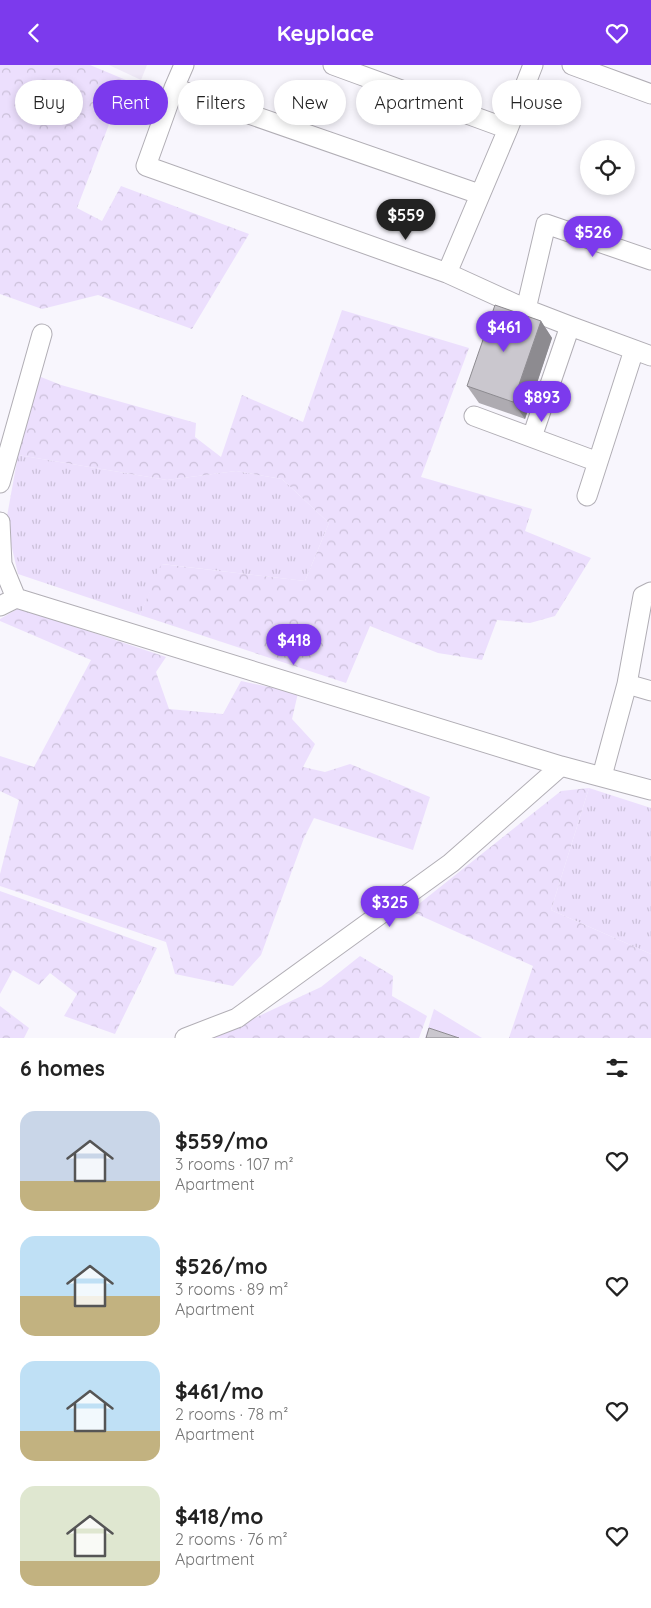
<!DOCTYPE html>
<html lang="en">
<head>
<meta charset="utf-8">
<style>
  body { margin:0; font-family:Quicksand,sans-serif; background:#f6f6f6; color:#222; height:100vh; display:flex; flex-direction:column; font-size:19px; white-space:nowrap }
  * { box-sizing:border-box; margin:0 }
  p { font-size:16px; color:#767676 }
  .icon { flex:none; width:28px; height:28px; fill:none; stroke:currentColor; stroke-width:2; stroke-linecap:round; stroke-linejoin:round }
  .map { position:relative; height:973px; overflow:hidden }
  .drawer { display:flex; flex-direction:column; background:#fff; flex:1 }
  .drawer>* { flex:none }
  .banner { position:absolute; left:15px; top:15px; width:621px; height:45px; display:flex; gap:10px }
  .fabs { position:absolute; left:580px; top:75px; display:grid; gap:10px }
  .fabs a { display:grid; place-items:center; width:55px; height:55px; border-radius:50%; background:#fff; box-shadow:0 2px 8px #0003; font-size:25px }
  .price { position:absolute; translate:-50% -42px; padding:0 11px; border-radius:18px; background:#7c3aed; color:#fff; font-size:16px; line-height:32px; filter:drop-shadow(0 1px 2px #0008) }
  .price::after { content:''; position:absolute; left:50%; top:30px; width:15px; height:11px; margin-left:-8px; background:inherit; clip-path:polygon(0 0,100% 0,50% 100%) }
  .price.on { background:#222; color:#fff }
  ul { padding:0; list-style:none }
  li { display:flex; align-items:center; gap:15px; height:125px; padding:0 20px }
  li span { display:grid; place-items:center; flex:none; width:140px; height:100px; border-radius:15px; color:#555 }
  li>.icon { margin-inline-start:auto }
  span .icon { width:60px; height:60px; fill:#fffc; stroke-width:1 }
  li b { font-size:21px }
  h2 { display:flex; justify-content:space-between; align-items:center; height:60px; padding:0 20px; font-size:21px }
  .pill { padding:0 18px; border-radius:22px; background:#fff; box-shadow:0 2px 8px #0003; font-size:18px; line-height:45px }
  .pill.on { background:#7c3aed; color:#fff }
  header { display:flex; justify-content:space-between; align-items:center; height:65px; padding:0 20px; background:#7c3aed; color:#fff; font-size:22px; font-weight:700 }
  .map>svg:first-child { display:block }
  .built { fill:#efe9f7 }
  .grass { fill:url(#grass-tufts) }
  .forest { fill:url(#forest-crowns) }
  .pitch { fill:#ecdffd }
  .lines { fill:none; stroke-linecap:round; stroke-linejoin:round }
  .street-casing { stroke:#b1aeb5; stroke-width:21 }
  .street { stroke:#fff; stroke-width:19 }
  .wall { fill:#aeabb1 }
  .shaded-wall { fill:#8d8b90 }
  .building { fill:#cac7ce; stroke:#8d8b90 }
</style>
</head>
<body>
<header><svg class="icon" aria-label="back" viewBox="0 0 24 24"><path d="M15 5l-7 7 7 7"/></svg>Keyplace<svg class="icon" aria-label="heart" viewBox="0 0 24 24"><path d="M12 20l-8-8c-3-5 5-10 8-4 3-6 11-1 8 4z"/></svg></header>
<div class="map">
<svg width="651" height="973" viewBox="0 0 651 973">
  <defs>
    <pattern id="grass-tufts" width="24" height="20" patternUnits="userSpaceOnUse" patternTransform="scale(1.25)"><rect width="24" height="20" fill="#ecdffd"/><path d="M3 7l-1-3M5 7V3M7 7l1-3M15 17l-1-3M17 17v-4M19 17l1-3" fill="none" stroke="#cbc0d9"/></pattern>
    <pattern id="forest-crowns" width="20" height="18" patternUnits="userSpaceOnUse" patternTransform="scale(1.25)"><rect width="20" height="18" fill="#ecdffd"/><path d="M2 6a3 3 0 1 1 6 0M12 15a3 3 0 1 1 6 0" fill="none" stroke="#cbc0d9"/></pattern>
  </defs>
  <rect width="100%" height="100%" fill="#f8f6fd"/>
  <!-- built -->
  <path class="built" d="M 109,0 L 147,0 L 141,15 Z"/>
  <!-- grass -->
  <path class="grass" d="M 18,390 L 167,415 L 236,406 L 282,414 L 329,458 L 305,516 L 162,499 L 140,550 L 18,509 L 6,457 Z
    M 589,723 L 651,743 L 651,889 L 551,845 Z"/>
  <!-- forest -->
  <path class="forest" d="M 0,0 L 90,0 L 126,15 L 77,143 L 102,156 L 121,121 L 249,169 L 192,264 L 98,230 L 42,244 L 0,229 Z
    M 342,245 L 469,283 L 421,412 L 532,444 L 525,466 L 591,493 L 555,551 L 530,558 L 497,555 L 482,595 L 438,588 L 370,561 L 346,618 L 140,550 L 161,499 L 305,516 L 329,458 L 282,414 L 236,406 L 167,415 L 18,390 L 36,310 L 61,320 L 196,358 L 195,372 L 221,392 L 242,330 L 303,357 Z
    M 19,543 L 166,592 L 156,607 L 169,644 L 223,649 L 241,616 L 298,628 L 292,654 L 315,679 L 303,702 L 325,707 L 350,699 L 430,732 L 413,785 L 314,753 L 304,773 L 261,890 L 233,921 L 175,909 L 166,877 L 0,821 L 0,809 L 19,735 L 0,726 L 0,691 L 34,702 L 91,595 L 0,556 L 0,554 Z
    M 589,723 L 551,845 L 651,889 L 651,973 L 509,973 L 533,901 L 410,846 L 561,726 Z
    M 0,826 L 157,883 L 115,969 L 64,951 L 77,929 L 50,908 L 39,920 L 13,905 L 0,929 Z
    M 360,891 L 393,911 L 392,931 L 427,951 L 419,973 L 215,973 L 216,971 L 321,922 Z
    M 0,941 L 29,963 L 24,973 L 0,973 Z"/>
  <!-- pitch -->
  <path class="pitch" d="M 434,944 L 482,973 L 425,973 Z"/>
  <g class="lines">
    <defs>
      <path id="street" d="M 184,0 L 174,23 L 146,101 L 447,208 L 526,244 L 570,261 L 651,291
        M 333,0 L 508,64
        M 572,0 L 651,29
        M 174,23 L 479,129
        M 447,208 L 508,64 L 533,0
        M 526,244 L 546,159 L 651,195
        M 474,351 L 598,397
        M 532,372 L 570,261
        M 0,418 L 42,269
        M 587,431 L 634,285
        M 0,457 L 2,499 L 16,533
        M 0,541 L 16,533 L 561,701 L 651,725
        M 627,619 L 651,626
        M 602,711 L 627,619 L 643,531 L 651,527
        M 185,973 L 237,953 L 451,798 L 561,701"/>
    </defs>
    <!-- street casing -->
    <use href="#street" class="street-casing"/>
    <!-- street -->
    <use href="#street" class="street"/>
  </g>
  <!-- wall -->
  <path class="wall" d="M 541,256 L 552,273 L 525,354 L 479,338 L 467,321 Z"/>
  <!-- shaded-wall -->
  <path class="shaded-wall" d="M 541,256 L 552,273 L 525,354 L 513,337 Z"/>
  <!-- building -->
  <path class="building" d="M 495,240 L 541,256 L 513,337 L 467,321 Z
    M 429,963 L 459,973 L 426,973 Z"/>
</svg>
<div class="fabs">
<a><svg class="icon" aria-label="locate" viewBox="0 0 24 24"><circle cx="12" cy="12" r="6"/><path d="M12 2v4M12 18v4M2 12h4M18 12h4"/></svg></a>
</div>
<b class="price on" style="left:406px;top:176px">$559</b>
<b class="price" style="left:593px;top:193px">$526</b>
<b class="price" style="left:504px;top:288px">$461</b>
<b class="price" style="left:542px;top:358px">$893</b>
<b class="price" style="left:294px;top:601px">$418</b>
<b class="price" style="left:390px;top:863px">$325</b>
<div class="banner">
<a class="pill">Buy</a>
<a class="pill on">Rent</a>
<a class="pill">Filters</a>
<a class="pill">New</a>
<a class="pill">Apartment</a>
<a class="pill">House</a>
</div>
</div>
<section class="drawer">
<h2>6 homes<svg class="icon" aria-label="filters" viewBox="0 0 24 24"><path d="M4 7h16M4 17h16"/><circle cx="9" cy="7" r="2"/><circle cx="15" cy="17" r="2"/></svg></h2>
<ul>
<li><span style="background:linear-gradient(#c9d6e8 70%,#c2b280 0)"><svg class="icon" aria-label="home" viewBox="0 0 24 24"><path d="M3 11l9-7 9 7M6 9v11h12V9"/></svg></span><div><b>$559/mo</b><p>3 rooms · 107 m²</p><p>Apartment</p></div><svg class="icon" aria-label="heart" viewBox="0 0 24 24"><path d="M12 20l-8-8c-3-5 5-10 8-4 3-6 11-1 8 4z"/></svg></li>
<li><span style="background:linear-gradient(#bfe0f5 60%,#c2b280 0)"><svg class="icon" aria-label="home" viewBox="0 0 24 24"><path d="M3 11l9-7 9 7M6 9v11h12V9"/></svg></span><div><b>$526/mo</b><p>3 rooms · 89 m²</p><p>Apartment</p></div><svg class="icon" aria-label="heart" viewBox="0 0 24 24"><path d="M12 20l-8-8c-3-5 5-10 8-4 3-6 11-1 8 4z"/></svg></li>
<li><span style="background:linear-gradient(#bfe0f5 70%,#c2b280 0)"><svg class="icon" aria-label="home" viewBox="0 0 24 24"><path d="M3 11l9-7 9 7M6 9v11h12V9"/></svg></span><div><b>$461/mo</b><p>2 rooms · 78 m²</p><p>Apartment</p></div><svg class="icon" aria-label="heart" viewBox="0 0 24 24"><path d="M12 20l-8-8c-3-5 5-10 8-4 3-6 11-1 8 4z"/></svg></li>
<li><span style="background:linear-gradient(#dfe7d0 75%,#c2b280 0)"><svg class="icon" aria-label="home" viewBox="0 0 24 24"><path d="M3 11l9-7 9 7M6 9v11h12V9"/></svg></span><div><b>$418/mo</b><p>2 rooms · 76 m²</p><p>Apartment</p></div><svg class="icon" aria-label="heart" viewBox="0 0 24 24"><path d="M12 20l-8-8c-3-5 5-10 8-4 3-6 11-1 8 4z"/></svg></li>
</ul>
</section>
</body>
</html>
